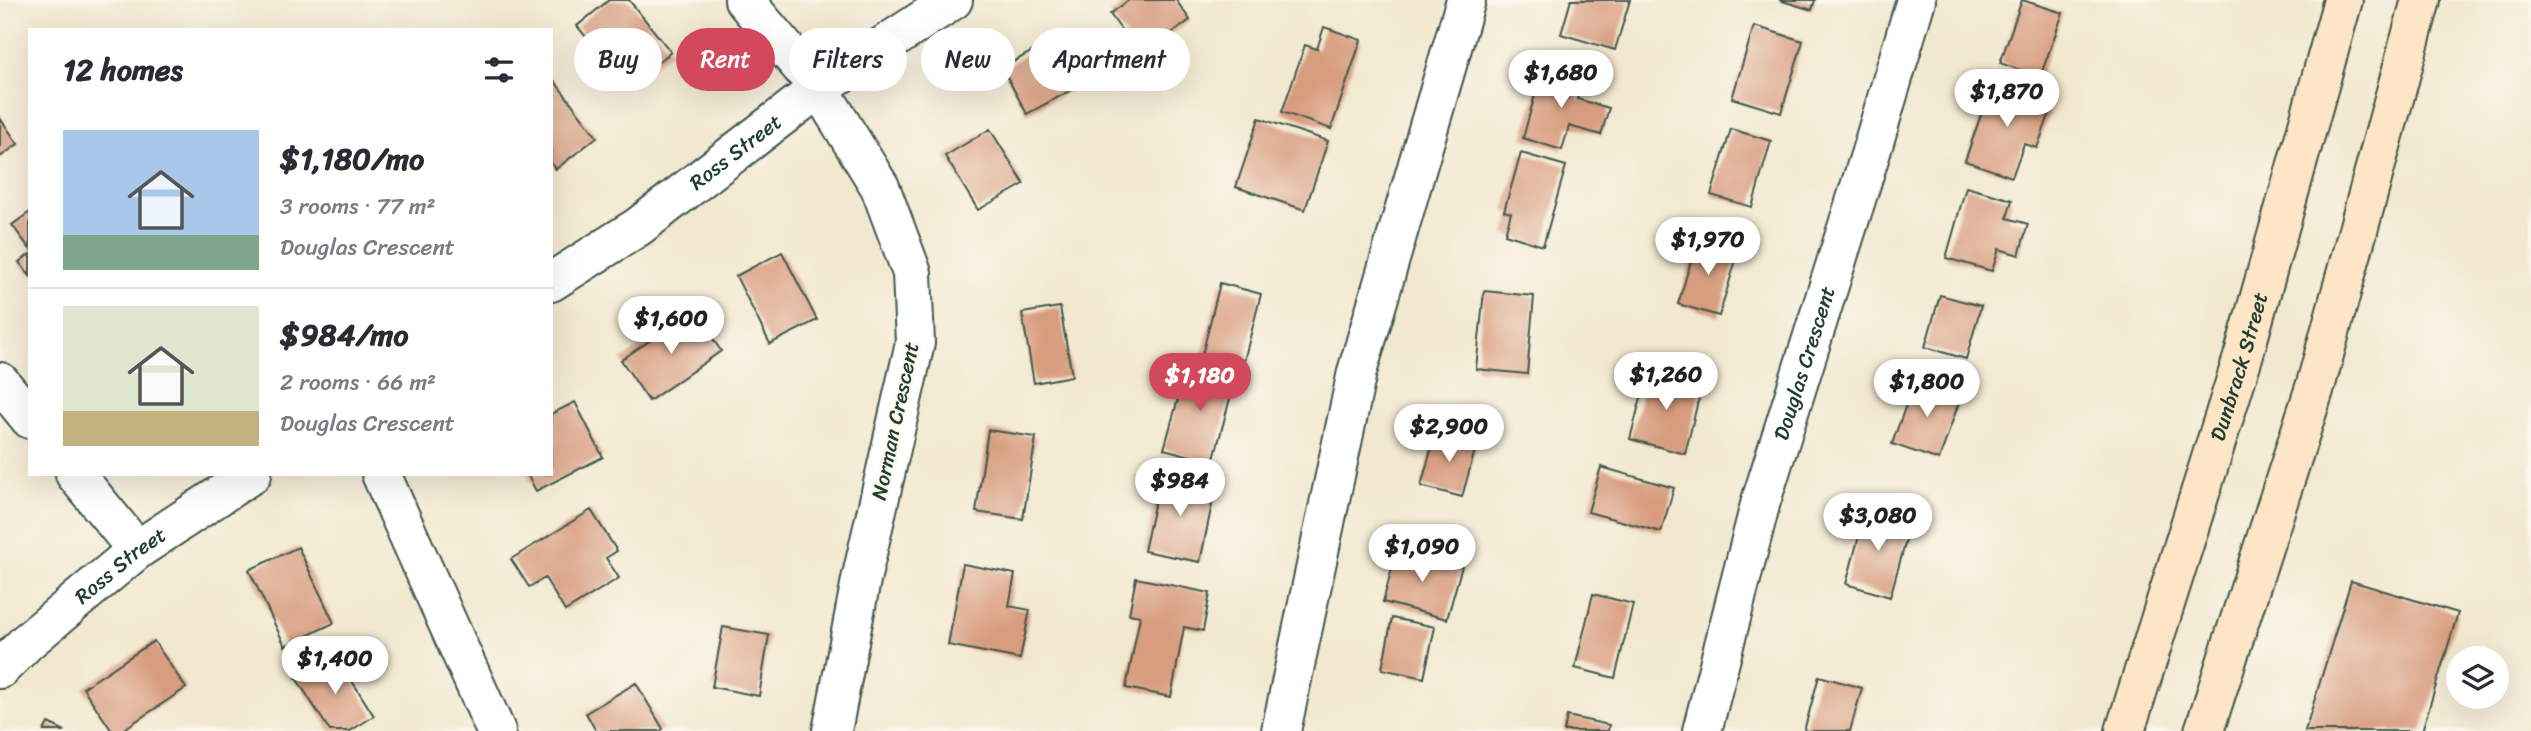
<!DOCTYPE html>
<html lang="en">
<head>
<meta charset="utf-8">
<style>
  body { margin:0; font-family:Sriracha,sans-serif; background:#f7f7f7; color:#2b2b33; height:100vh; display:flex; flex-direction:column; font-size:26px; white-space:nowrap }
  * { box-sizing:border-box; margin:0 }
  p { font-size:23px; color:#7c7c81 }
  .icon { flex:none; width:38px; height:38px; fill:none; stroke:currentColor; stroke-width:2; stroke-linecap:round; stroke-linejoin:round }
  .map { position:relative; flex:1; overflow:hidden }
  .sheet { position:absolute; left:28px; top:28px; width:525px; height:448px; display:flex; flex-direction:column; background:#fff; border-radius:0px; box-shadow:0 7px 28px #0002 }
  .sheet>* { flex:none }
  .guide { position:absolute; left:574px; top:28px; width:665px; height:63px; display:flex; gap:14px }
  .buttons { position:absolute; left:2446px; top:646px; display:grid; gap:14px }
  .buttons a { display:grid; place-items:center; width:63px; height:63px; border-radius:50%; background:#fff; box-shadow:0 7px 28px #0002; font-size:35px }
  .price { position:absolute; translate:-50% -60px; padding:0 16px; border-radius:24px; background:#fff; color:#222; font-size:23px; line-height:46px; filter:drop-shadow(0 2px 4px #0008) }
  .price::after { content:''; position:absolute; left:50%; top:42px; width:21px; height:16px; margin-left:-10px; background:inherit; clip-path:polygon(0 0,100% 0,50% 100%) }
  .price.selected { background:#d1495b; color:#fff }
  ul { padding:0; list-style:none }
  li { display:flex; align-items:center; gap:21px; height:175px; padding:0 35px }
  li+li { border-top:2px solid #e1e1e2 }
  li span { display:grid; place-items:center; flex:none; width:196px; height:140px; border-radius:0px; color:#555 }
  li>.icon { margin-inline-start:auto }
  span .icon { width:84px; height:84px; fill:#fffc; stroke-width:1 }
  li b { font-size:30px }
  h2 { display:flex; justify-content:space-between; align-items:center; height:84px; padding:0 35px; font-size:30px }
  .chip { padding:0 24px; border-radius:32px; background:#fff; box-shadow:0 7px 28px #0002; font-size:24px; line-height:63px }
  .chip.selected { background:#d1495b; color:#fff }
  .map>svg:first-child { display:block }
  .building { fill:#d89c7e }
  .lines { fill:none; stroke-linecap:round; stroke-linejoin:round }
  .street-casing { stroke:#3f574b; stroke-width:42 }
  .secondary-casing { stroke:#3f574b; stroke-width:42 }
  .street { stroke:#fff; stroke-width:38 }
  .secondary { stroke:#fde5c5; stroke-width:38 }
  .labels { text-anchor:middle; stroke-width:5; stroke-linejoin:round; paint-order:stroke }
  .street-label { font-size:21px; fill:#1f3d34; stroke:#fbf7ec }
</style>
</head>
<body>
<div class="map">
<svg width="2531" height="731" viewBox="0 0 2531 731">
  <rect width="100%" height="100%" fill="#fbf7ec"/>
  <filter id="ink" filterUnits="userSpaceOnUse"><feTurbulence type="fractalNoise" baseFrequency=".0143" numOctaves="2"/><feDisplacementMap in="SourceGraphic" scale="14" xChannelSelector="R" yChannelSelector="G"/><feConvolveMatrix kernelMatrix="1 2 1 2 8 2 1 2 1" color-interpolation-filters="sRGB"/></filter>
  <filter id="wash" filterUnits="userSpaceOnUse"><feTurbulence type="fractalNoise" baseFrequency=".00686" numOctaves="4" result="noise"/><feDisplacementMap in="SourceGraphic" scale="28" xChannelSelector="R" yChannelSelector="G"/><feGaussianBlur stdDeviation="1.57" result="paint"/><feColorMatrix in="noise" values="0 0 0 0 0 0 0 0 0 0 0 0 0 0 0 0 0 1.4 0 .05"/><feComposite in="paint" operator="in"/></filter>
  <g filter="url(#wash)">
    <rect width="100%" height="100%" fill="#f2e8cf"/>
    <g id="blocks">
      <!-- building -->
      <path class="building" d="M 609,0 L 629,0 L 671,52 L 627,87 L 577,26 Z
        M 1129,0 L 1176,0 L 1190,20 L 1140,56 L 1110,14 Z
        M 1571,0 L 1630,0 L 1615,50 L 1561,34 Z
        M 1779,0 L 1815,0 L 1812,10 Z
        M 2022,0 L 2063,13 L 2040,77 L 2000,63 Z
        M 1754,26 L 1803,41 L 1781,113 L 1732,98 Z
        M 1324,27 L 1361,40 L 1331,129 L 1282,112 L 1305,45 L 1317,49 Z
        M 1062,35 L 1088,81 L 1027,114 L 1002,68 Z
        M 1543,66 L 1583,78 L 1577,99 L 1609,108 L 1601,135 L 1569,126 L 1562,150 L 1523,138 Z
        M 553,79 L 597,137 L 556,169 L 551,163 L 551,80 Z
        M 1992,83 L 2053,104 L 2037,148 L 2024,144 L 2012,177 L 1965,161 Z
        M 0,118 L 18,144 L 0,157 Z
        M 1259,118 L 1328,141 L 1305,210 L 1236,187 Z
        M 990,129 L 1024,184 L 978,210 L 945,156 Z
        M 1731,129 L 1771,141 L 1752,207 L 1711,195 Z
        M 1521,153 L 1566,166 L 1543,246 L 1505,234 L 1511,213 L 1504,211 Z
        M 1966,187 L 2012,200 L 2007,218 L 2028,224 L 2019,255 L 1999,249 L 1992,271 L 1946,258 Z
        M 30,212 L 30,249 L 12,225 Z
        M 1698,238 L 1739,250 L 1719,316 L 1678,304 Z
        M 782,252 L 817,320 L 770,344 L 736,276 Z
        M 30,254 L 30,276 L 19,262 Z
        M 1220,283 L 1261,294 L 1243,365 L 1202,355 Z
        M 1484,291 L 1534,296 L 1527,374 L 1476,369 Z
        M 1940,295 L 1981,306 L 1966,359 L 1925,347 Z
        M 1060,307 L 1072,376 L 1034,383 L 1022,313 Z
        M 694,311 L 721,351 L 649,401 L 621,360 Z
        M 1188,363 L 1236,376 L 1213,462 L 1164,449 Z
        M 1648,371 L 1702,385 L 1685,454 L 1630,439 Z
        M 1916,377 L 1962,393 L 1939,460 L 1892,444 Z
        M 575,402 L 603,457 L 536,491 L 527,474 L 551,474 L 551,414 Z
        M 988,430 L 1036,437 L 1023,519 L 976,512 Z
        M 1436,432 L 1477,443 L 1462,497 L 1421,486 Z
        M 1601,467 L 1674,488 L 1661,532 L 1588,512 Z
        M 1161,473 L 1216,485 L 1200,562 L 1144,551 Z
        M 591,510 L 617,551 L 606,558 L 619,578 L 565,611 L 545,578 L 529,587 L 511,559 Z
        M 1866,510 L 1911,523 L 1890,597 L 1846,584 Z
        M 298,547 L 334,623 L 285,646 L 249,570 Z
        M 1397,549 L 1462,566 L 1447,619 L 1383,602 Z
        M 963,564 L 1015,574 L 1009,606 L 1030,610 L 1020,659 L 948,645 Z
        M 1136,578 L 1210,593 L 1203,631 L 1184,627 L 1171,697 L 1126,688 L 1140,616 L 1129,614 Z
        M 2351,581 L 2458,613 L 2422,731 L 2305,731 Z
        M 1593,594 L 1633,604 L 1615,678 L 1575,668 Z
        M 1392,618 L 1435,627 L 1424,678 L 1382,669 Z
        M 723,627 L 769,635 L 759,696 L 712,687 Z
        M 154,641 L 186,688 L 121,731 L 112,731 L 83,688 Z
        M 335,654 L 374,716 L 350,731 L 330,731 L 296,678 Z
        M 1819,676 L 1862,688 L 1850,731 L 1804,731 Z
        M 636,683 L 663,729 L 660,731 L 596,731 L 586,713 Z
        M 1567,716 L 1609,725 L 1608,731 L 1564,731 Z
        M 48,723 L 65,731 L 44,731 Z"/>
    </g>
  </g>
  <g filter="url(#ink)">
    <use href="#blocks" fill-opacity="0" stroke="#3f574b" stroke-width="2"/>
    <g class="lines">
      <defs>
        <g id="street">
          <path d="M 744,0 L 819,88 L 880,187 L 912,273 L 915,343 L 861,580 L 832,731"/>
          <path id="s1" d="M 551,282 L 638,227 L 819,88 L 953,0"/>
          <path d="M 0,382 L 30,419"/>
          <path d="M 75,474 L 137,550"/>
          <path d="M 381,474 L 496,731"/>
          <path id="s2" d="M 0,669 L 27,642 L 137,550 L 252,474"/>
          <path d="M 1281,731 L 1357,372 L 1466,0"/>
          <path id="s3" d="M 1702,731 L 1761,501 L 1871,152 L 1916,0"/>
        </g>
        <g id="secondary">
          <path id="s4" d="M 2125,731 L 2243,357 L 2343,0"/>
          <path d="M 2204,731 L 2316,384 L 2421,0"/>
        </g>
      </defs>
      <!-- street casing -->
      <use href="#street" class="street-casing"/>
      <!-- secondary casing -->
      <use href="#secondary" class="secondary-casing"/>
      <!-- street -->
      <use href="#street" class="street"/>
      <!-- secondary -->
      <use href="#secondary" class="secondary"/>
    </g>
  </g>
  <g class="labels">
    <!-- street labels -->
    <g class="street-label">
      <text dy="7" stroke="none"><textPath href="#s1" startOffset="226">Ross Street</textPath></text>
      <text dy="7" stroke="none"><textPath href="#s3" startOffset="382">Douglas Crescent</textPath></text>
      <text dy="7" stroke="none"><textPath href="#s4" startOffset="382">Dunbrack Street</textPath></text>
      <text transform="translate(895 421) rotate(-78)" y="7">Norman Crescent</text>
      <text dy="7" stroke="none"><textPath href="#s2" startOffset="159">Ross Street</textPath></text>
    </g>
  </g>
</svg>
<div class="buttons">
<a><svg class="icon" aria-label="layers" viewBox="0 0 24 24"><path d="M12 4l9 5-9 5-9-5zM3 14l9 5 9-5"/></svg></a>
</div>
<b class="price" style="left:1561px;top:110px">$1,680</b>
<b class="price" style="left:2007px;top:129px">$1,870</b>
<b class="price" style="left:1708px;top:277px">$1,970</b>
<b class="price" style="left:671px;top:356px">$1,600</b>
<b class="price" style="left:1666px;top:412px">$1,260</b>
<b class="price selected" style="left:1200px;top:413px">$1,180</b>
<b class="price" style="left:1927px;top:419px">$1,800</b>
<b class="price" style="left:1449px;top:464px">$2,900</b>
<b class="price" style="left:1180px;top:518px">$984</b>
<b class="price" style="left:1878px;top:553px">$3,080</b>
<b class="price" style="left:1422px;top:584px">$1,090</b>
<b class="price" style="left:335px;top:696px">$1,400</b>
<div class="guide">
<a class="chip">Buy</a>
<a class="chip selected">Rent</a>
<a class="chip">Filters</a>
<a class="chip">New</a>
<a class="chip">Apartment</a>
</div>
<section class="sheet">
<h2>12 homes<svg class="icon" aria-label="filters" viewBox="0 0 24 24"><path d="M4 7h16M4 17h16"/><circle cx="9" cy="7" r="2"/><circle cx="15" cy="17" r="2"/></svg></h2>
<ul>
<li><span style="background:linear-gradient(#a9c7e8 75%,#7fa58c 0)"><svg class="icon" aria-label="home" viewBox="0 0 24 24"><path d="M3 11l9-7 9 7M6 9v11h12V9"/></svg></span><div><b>$1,180/mo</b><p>3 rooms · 77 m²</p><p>Douglas Crescent</p></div></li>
<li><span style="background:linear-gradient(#dfe7d0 75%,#c2b280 0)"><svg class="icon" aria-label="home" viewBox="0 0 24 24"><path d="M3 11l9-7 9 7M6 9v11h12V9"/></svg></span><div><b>$984/mo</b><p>2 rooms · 66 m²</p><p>Douglas Crescent</p></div></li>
</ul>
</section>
</div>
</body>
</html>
